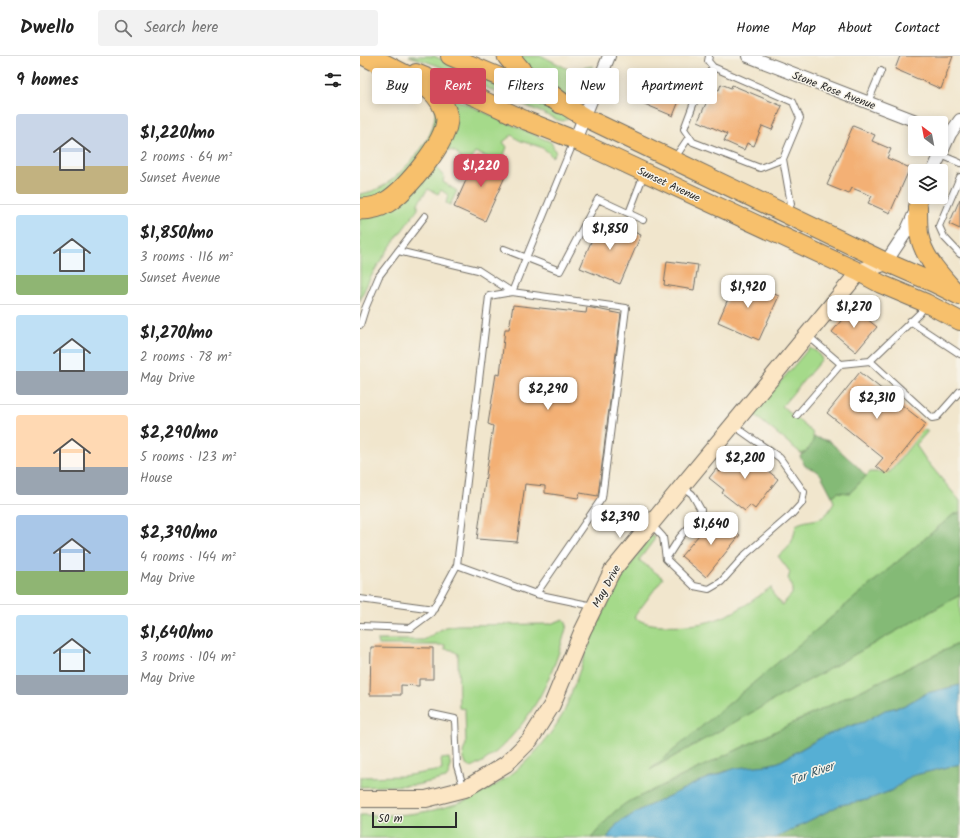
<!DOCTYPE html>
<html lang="en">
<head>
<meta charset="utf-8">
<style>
  body { margin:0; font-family:Kalam,sans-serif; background:#f2f2f2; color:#222; height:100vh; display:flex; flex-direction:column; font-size:15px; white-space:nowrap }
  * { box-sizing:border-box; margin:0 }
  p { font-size:13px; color:#767676 }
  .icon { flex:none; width:22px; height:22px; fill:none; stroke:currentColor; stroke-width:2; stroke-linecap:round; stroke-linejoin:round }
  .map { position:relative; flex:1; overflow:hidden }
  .side { display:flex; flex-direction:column; background:#fff; width:360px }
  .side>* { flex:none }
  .guide { position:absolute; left:12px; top:12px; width:380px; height:36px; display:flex; gap:8px }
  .needle { width:26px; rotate:328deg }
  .fabs { position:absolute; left:548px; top:60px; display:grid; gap:8px }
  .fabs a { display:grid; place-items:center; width:40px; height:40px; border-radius:4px; background:#fff; box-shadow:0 2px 10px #0003; font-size:20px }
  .scale { position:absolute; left:12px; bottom:10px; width:85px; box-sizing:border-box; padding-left:4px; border:2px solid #2b2b2b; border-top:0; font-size:11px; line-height:14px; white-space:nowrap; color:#2b2b2b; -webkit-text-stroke:3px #f7f3e8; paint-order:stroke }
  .price { position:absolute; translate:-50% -34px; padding:0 9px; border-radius:8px; background:#fff; color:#222; font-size:13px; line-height:26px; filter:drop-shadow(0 1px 2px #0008) }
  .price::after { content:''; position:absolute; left:50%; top:24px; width:12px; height:9px; margin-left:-6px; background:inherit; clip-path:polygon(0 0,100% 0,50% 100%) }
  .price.current { background:#d1495b; color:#fff }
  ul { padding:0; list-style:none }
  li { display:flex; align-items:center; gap:12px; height:100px; padding:0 16px }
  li+li { border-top:1px solid #e0e0e0 }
  li span { display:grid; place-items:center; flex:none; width:112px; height:80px; border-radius:4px; color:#555 }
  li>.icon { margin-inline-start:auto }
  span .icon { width:48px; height:48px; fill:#fffc; stroke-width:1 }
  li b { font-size:17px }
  h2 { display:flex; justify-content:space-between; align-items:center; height:48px; padding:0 16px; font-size:17px }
  .tag { padding:0 14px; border-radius:4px; background:#fff; box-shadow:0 2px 10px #0003; font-size:14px; line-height:36px }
  .tag.current { background:#d1495b; color:#fff }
  header { display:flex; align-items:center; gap:24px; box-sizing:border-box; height:56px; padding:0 20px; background:#fff; border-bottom:1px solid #e0e0e0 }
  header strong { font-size:19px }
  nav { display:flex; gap:22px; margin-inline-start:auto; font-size:14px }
  .search { width:280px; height:36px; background:#f2f2f2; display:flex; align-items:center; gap:10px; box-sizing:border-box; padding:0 14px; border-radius:4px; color:#767676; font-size:15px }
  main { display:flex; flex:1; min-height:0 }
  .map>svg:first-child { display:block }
  .green { fill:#a5da8a; stroke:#68825a }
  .forest { fill:#84ba76; stroke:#587250 }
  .water { fill:#57afd4; stroke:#416d80 }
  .building { fill:#f3b074 }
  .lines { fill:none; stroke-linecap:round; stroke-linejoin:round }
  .lane-casing { stroke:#706c64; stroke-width:8 }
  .street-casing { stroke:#706c64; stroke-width:14 }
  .secondary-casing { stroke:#706c64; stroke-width:18 }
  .primary-casing { stroke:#706c64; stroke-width:20 }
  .highway-casing { stroke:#706c64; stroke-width:23 }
  .lane { stroke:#fff; stroke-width:6 }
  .street { stroke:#fff; stroke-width:12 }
  .secondary { stroke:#fce6c4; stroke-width:16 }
  .primary { stroke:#f7c06c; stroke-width:18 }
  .highway { stroke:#f7c06c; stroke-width:21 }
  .labels { text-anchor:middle; stroke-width:3; stroke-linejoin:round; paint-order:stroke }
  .street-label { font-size:11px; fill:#2b2b2b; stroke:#f7f3e8 }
  .water-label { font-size:12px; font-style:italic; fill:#3a5966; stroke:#f7f3e8 }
</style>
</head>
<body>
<header>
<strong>Dwello</strong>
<div class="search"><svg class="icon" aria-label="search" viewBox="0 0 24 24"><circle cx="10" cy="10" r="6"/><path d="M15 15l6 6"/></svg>Search here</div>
<nav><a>Home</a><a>Map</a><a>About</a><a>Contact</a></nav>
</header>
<main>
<section class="side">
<h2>9 homes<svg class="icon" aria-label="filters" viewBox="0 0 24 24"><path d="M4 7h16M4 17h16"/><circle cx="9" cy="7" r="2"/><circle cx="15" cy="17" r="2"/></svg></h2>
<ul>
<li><span style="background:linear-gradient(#c9d6e8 65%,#c2b280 0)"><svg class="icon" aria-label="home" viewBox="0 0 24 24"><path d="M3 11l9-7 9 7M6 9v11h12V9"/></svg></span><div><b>$1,220/mo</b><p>2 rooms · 64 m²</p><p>Sunset Avenue</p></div></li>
<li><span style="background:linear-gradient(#bfe0f5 75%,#8fb573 0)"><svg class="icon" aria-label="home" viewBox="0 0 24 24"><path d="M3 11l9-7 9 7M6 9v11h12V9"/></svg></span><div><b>$1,850/mo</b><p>3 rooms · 116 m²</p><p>Sunset Avenue</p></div></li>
<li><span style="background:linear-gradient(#bfe0f5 70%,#9aa5b1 0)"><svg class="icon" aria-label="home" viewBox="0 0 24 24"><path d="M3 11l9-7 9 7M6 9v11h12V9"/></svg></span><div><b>$1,270/mo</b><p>2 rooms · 78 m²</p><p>May Drive</p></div></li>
<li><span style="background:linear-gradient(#ffd9b3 65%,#9aa5b1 0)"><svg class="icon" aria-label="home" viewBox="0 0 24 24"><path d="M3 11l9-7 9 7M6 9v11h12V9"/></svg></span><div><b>$2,290/mo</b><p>5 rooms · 123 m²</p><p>House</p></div></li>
<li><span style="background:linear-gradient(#a9c7e8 70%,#8fb573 0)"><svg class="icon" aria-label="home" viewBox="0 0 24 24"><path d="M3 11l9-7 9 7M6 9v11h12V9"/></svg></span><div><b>$2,390/mo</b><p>4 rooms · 144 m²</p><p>May Drive</p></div></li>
<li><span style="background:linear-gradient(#bfe0f5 75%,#9aa5b1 0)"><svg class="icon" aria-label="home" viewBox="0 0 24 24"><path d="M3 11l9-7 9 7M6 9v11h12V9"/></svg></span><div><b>$1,640/mo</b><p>3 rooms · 104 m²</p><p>May Drive</p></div></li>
</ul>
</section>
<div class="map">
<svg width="600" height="782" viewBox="0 0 600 782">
  <rect width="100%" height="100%" fill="#f7f3e8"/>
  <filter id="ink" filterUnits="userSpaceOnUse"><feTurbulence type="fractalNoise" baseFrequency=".025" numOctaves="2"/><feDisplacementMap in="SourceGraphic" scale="8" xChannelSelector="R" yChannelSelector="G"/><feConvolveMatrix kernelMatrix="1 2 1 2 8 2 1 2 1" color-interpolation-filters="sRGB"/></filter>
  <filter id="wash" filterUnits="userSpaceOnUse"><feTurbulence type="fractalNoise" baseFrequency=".012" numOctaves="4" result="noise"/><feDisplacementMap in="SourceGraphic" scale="16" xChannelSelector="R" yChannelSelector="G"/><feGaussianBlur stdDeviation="0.9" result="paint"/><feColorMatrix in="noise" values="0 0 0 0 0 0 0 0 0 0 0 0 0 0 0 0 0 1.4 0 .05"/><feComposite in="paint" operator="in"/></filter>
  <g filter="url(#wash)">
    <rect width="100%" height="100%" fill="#f1e6cd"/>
    <!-- green -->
    <path class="green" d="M 49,0 L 74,0 L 206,60 L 208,63 L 203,65 L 198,64 L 76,9 Z
      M 156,0 L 182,0 L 210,14 L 233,10 C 225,26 224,42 203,42 Z
      M 77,35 L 191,86 L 196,97 L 192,101 C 182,85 164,91 152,79 L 143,86 L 147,91 L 141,107 L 115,96 L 107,115 L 102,112 C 102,100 97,93 84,94 L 75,110 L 84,121 L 83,126 L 97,135 L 90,149 L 86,147 L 88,139 L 81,134 L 78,138 L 68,133 L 58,147 L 58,153 C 37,182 12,211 0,245 L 0,138 C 9,137 19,133 26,128 C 40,119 62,95 69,80 C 76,66 76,50 77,35 Z
      M 449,292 L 456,295 L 462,303 L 422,350 L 452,376 C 456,387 450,393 442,398 L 393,358 Z
      M 563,374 L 568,375 L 556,389 L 566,404 L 600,445 L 600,457 L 594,458 L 293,712 L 600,539 L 600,587 L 266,747 L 234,782 L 0,782 L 0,759 C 16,759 33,760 49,758 C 116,751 169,717 203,658 C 207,650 209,641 213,633 C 221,611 228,589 238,568 C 253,536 271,507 291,479 L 295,480 L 294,484 L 279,504 L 303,522 L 274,561 C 283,568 296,569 306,569 C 352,572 375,558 411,531 L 413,538 L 422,549 L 432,538 L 432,529 L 428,523 L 430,516 L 418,500 C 432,491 433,484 436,469 C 444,464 453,465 461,462 C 467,459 471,452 474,447 L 472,440 L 478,436 L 490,437 L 510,416 L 530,416 Z
      M 204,563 L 207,569 C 194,618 175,661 136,696 C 128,702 119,710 110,711 L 106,709 L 104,703 L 103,696 L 106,688 L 105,653 L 99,652 L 98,598 L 92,594 L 85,593 L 85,589 L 18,589 L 17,584 L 64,584 L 85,571 L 97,569 L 190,568 Z
      M 89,702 C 91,710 91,716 86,722 L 56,729 L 0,731 L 0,721 L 43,720 L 82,714 L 81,703 Z"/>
    <!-- forest -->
    <path class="forest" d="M 454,381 L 469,385 L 497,410 L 506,420 L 490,437 L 478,436 L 472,440 L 461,419 L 457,415 L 445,410 L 440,400 C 447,395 452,391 454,381 Z
      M 600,457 L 600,539 L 290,714 L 594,458 Z
      M 600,587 L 600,629 L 567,637 L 543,650 L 525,654 L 504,666 L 490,670 L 458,683 L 419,706 L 407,709 L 366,715 L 340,725 L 280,754 L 257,768 L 247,782 L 231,782 L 254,756 L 266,747 Z
      M 600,708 L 600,782 L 415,782 L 480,749 L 507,744 L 533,734 L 551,720 Z"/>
    <!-- water -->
    <path class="water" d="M 600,629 L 600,708 L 551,720 L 533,734 L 507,744 L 480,749 L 415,782 L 247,782 L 257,768 L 280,754 L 340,725 L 376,712 L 407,709 L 419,706 L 464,680 L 490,670 L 504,666 L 525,654 L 543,650 L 567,637 Z"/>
    <g id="blocks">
      <!-- building -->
      <path class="building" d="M 540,0 L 593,0 L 581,33 L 535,13 Z
        M 294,19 L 316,28 L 317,27 L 325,30 L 313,60 L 282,47 Z
        M 361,28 L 371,32 L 372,29 L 422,50 L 412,74 L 402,70 L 394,90 L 387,87 L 384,94 L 364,85 L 367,78 L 338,65 L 353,32 L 359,34 Z
        M 493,70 L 515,79 L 512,85 L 531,93 L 527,102 L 550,112 L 530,157 L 508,147 L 512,140 L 492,132 L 489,138 L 467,129 Z
        M 117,100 L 148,114 L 125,165 L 94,151 Z
        M 600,143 L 600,173 L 589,168 Z
        M 241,162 L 281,179 L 260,228 L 220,212 Z
        M 307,205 L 338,209 L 334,234 L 304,229 Z
        M 377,222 L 419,240 L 399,284 L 358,266 Z
        M 153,249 L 226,257 L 227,251 L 261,258 L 238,440 L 220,437 L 218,442 L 185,437 L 185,430 L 165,428 L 157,486 L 117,483 L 133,370 L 128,368 L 136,318 L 140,319 L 145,273 L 149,273 Z
        M 492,251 L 517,271 L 496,296 L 472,276 Z
        M 500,316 L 566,368 L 526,418 L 516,410 L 523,402 L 467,357 Z
        M 378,393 L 393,405 L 397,399 L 411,410 L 407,414 L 418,423 L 395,453 L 390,449 L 385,455 L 362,437 L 364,434 L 349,422 L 356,413 L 360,416 Z
        M 356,459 L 380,479 L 346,521 L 321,500 Z
        M 11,591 L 73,592 L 73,623 L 59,623 L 59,630 L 41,629 L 41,639 L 10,639 Z"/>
    </g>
  </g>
  <g filter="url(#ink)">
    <use href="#blocks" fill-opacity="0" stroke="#706c64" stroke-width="1"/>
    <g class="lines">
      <defs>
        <path id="lane" d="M 349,0 L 348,5 L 353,11 L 433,46 L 440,62 L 423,103 L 431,148 L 427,157
          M 353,11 L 339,33 L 324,73 L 333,86 L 400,112 L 423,103
          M 508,46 L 521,15
          M 581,99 L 600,107
          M 314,103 L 329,81
          M 600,121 L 579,170 L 584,181 L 600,198
          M 269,157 L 284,118
          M 144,193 L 200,215 L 238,143 L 283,164
          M 38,195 L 118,214 L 152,236 L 266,252 L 242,442 L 176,538
          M 550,265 L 600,298
          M 0,269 L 5,253 L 19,220 L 65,160
          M 447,279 L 481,308 L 510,305 L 560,257 L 565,249
          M 510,305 L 572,362 L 577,361 L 600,335
          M 437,359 L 481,308
          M 291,468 L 303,481 L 306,503 L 334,530 L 349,533 L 361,526 L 386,498 L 431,459 L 442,447 L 444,436 L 420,402 L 373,369
          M 306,503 L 320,481 L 333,467 L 341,454 L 332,438 L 323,431
          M 97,509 L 176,538 L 233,550
          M 0,543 L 74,553
          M 0,570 L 51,572 L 71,557 L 97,509 L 129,240 L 152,236 L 214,85
          M 72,658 L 95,663 L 97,710 L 104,733"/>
        <path id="street" d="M 388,0 L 561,67
          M 215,84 L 249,0
          M 573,115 L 590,78 L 600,64
          M 526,206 L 546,176 L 562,141"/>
        <path id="secondary" d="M 0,743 L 66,743 L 105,733 L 146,708 L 170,684 L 192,649 L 222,576 L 252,515 L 499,216 L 526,206"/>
        <path id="primary" d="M 90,0 L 201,47 L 224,61 L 526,206 L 574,227 L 600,240
          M 56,17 L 118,42 L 167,65 L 215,84 L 499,216 L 521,228 L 566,247 L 600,265
          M 558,150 C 558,159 558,169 559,178 C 563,200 578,216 593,233"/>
        <path id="highway" d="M 148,0 L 164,19 L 201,47
          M 0,153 C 9,153 19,151 27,146 C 46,134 87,86 87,63 C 86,51 78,39 69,32 L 7,0"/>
      </defs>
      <!-- lane casing -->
      <use href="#lane" class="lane-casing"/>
      <!-- street casing -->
      <use href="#street" class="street-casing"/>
      <!-- secondary casing -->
      <use href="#secondary" class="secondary-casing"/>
      <!-- primary casing -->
      <use href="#primary" class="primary-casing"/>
      <!-- highway casing -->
      <use href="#highway" class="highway-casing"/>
      <!-- lane -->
      <use href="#lane" class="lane"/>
      <!-- street -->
      <use href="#street" class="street"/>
      <!-- secondary -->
      <use href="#secondary" class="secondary"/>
      <!-- primary -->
      <use href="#primary" class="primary"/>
      <!-- highway -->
      <use href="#highway" class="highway"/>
    </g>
  </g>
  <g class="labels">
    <!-- street labels -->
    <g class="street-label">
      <text transform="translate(474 34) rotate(21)" y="4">Stone Rose Avenue</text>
      <text transform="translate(309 128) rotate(25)" y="4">Sunset Avenue</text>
      <text transform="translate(246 530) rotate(-61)" y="4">May Drive</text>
    </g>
    <!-- water labels -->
    <g class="water-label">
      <text transform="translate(452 717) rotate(-20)" y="4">Tar River</text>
    </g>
  </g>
</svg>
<div class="fabs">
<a><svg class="needle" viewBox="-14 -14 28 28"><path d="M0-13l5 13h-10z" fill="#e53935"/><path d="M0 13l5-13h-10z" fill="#767676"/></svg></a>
<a><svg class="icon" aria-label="layers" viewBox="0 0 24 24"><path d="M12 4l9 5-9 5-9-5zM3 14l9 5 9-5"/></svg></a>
</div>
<div class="scale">50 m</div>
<b class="price current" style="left:121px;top:132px">$1,220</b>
<b class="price" style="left:250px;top:195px">$1,850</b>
<b class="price" style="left:388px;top:253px">$1,920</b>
<b class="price" style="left:494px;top:273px">$1,270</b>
<b class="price" style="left:188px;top:355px">$2,290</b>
<b class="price" style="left:517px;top:364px">$2,310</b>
<b class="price" style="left:385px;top:424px">$2,200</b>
<b class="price" style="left:260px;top:483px">$2,390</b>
<b class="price" style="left:351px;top:490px">$1,640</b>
<div class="guide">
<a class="tag">Buy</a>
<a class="tag current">Rent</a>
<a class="tag">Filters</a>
<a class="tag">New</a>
<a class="tag">Apartment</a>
</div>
</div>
</main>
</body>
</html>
